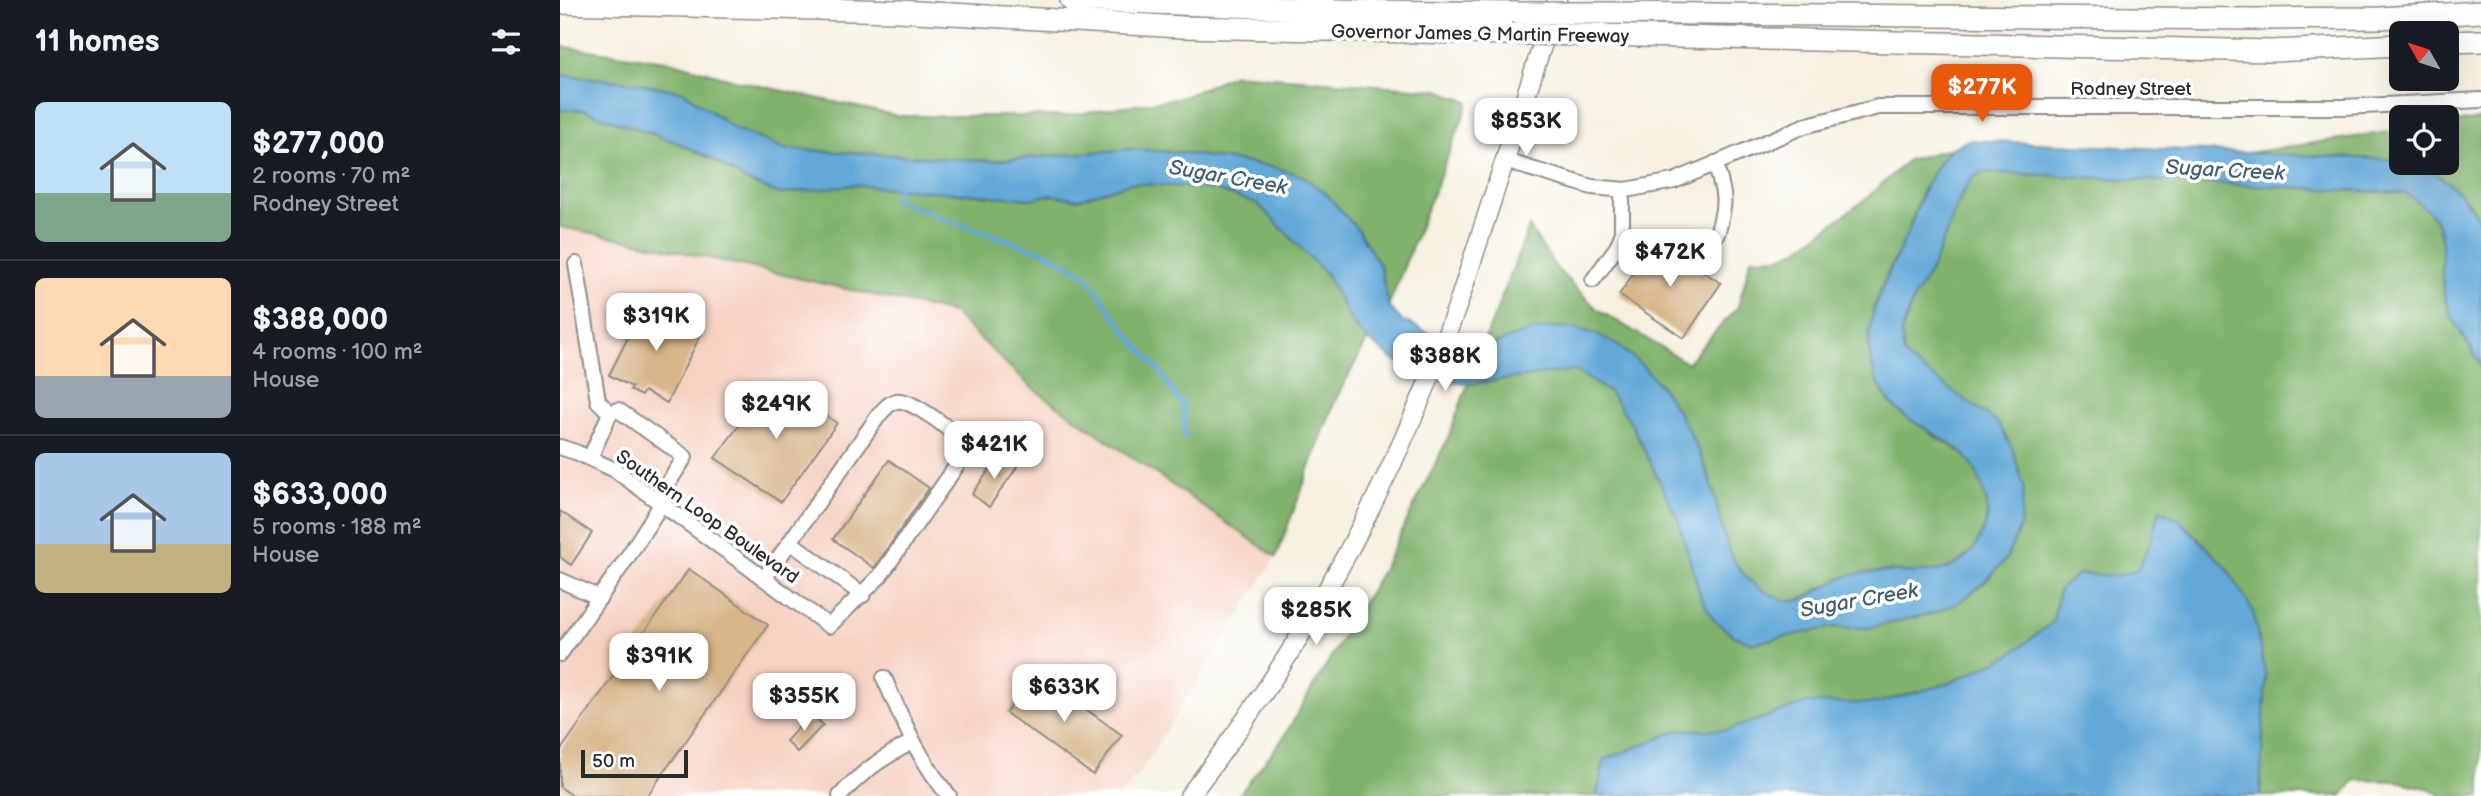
<!DOCTYPE html>
<html lang="en">
<head>
<meta charset="utf-8">
<style>
  body { margin:0; font-family:"Balsamiq Sans",sans-serif; background:#242831; color:#f1f3f6; height:100vh; display:flex; flex-direction:column; font-size:26px; white-space:nowrap }
  * { box-sizing:border-box; margin:0 }
  p { font-size:23px; color:#9ea1a6 }
  .icon { flex:none; width:38px; height:38px; fill:none; stroke:currentColor; stroke-width:2; stroke-linecap:round; stroke-linejoin:round }
  .map { position:relative; flex:1; overflow:hidden }
  .side { display:flex; flex-direction:column; background:#171b24; width:560px }
  .side>* { flex:none }
  .needle { width:46px; rotate:309deg }
  .tools { position:absolute; left:1829px; top:21px; display:grid; gap:14px }
  .tools a { display:grid; place-items:center; width:70px; height:70px; border-radius:10px; background:#171b24; box-shadow:0 7px 28px #0002; font-size:35px }
  .scale { position:absolute; left:21px; bottom:18px; width:107px; box-sizing:border-box; padding-left:7px; border:4px solid #2b2b2b; border-top:0; font-size:19px; line-height:24px; white-space:nowrap; color:#2b2b2b; -webkit-text-stroke:5px #fff; paint-order:stroke }
  .price { position:absolute; translate:-50% -60px; padding:0 16px; border-radius:14px; background:#fff; color:#222; font-size:23px; line-height:46px; filter:drop-shadow(0 2px 4px #0008) }
  .price::after { content:''; position:absolute; left:50%; top:42px; width:21px; height:16px; margin-left:-10px; background:inherit; clip-path:polygon(0 0,100% 0,50% 100%) }
  .price.active { background:#ea580c; color:#fff }
  ul { padding:0; list-style:none }
  li { display:flex; align-items:center; gap:21px; height:175px; padding:0 35px }
  li+li { border-top:2px solid #363941 }
  li span { display:grid; place-items:center; flex:none; width:196px; height:140px; border-radius:10px; color:#555 }
  li>.icon { margin-inline-start:auto }
  span .icon { width:84px; height:84px; fill:#fffc; stroke-width:1 }
  li b { font-size:30px }
  h2 { display:flex; justify-content:space-between; align-items:center; height:84px; padding:0 35px; font-size:30px }
  main { display:flex; flex:1; min-height:0 }
  .map>svg:first-child { display:block }
  .built { fill:#f6d2c3 }
  .forest { fill:#80b26c; stroke:#566e4c; stroke-width:2 }
  .water { fill:#62a8d8; stroke:#466a82; stroke-width:2 }
  .lines { fill:none; stroke-linecap:round; stroke-linejoin:round }
  .stream { stroke:#62a8d8; stroke-width:4.5 }
  .building { fill:#d7b589 }
  .minor-casing { stroke:#908e86; stroke-width:18 }
  .major-casing { stroke:#908e86; stroke-width:21 }
  .highway-casing { stroke:#908e86; stroke-width:24 }
  .minor { stroke:#fff; stroke-width:14 }
  .major { stroke:#fff; stroke-width:18 }
  .highway { stroke:#fff; stroke-width:21 }
  .highway-bridge-casing { stroke:#908e86; stroke-width:24; stroke-linecap:butt }
  .highway-bridge { stroke:#fff; stroke-width:21 }
  .labels { text-anchor:middle; stroke-width:7; stroke-linejoin:round; paint-order:stroke }
  .street-label { font-size:19px; fill:#2b2b2b; stroke:#fff }
  .water-label { font-size:21px; font-style:italic; fill:#415d70; stroke:#fff }
</style>
</head>
<body>
<main>
<section class="side">
<h2>11 homes<svg class="icon" aria-label="filters" viewBox="0 0 24 24"><path d="M4 7h16M4 17h16"/><circle cx="9" cy="7" r="2"/><circle cx="15" cy="17" r="2"/></svg></h2>
<ul>
<li><span style="background:linear-gradient(#bfe0f5 65%,#7fa58c 0)"><svg class="icon" aria-label="home" viewBox="0 0 24 24"><path d="M3 11l9-7 9 7M6 9v11h12V9"/></svg></span><div><b>$277,000</b><p>2 rooms · 70 m²</p><p>Rodney Street</p></div></li>
<li><span style="background:linear-gradient(#ffd9b3 70%,#9aa5b1 0)"><svg class="icon" aria-label="home" viewBox="0 0 24 24"><path d="M3 11l9-7 9 7M6 9v11h12V9"/></svg></span><div><b>$388,000</b><p>4 rooms · 100 m²</p><p>House</p></div></li>
<li><span style="background:linear-gradient(#a9c7e8 65%,#c2b280 0)"><svg class="icon" aria-label="home" viewBox="0 0 24 24"><path d="M3 11l9-7 9 7M6 9v11h12V9"/></svg></span><div><b>$633,000</b><p>5 rooms · 188 m²</p><p>House</p></div></li>
</ul>
</section>
<div class="map">
<svg width="1921" height="796" viewBox="0 0 1921 796">
  <rect width="100%" height="100%" fill="#fff"/>
  <filter id="ink" filterUnits="userSpaceOnUse"><feTurbulence type="fractalNoise" baseFrequency=".0143" numOctaves="2"/><feDisplacementMap in="SourceGraphic" scale="14" xChannelSelector="R" yChannelSelector="G"/><feConvolveMatrix kernelMatrix="1 2 1 2 8 2 1 2 1" color-interpolation-filters="sRGB"/></filter>
  <filter id="wash" filterUnits="userSpaceOnUse"><feTurbulence type="fractalNoise" baseFrequency=".00686" numOctaves="4" result="noise"/><feDisplacementMap in="SourceGraphic" scale="28" xChannelSelector="R" yChannelSelector="G"/><feGaussianBlur stdDeviation="1.57" result="paint"/><feColorMatrix in="noise" values="0 0 0 0 0 0 0 0 0 0 0 0 0 0 0 0 0 1.4 0 .05"/><feComposite in="paint" operator="in"/></filter>
  <g filter="url(#wash)">
    <rect width="100%" height="100%" fill="#f6f0e0"/>
    <!-- built -->
    <path class="built" d="M 0,227 L 78,242 L 393,313 L 472,388 L 716,557 L 580,772 L 560,796 L 0,796 Z"/>
    <!-- forest -->
    <path class="forest" d="M 0,46 L 113,62 L 178,81 L 338,116 L 506,116 L 623,97 L 674,74 L 879,90 L 909,102 L 828,307 L 820,266 L 714,167 L 624,153 L 572,149 L 433,161 L 225,149 L 175,129 L 124,92 L 71,82 L 0,75 Z
      M 0,110 L 23,110 L 116,142 L 152,159 L 187,181 L 220,194 L 294,185 L 471,199 L 489,195 L 519,199 L 570,183 L 652,189 L 699,204 L 766,274 L 792,323 L 808,339 L 775,401 L 716,557 L 472,388 L 393,313 L 78,242 L 0,227 Z
      M 1921,119 L 1921,224 L 1911,205 L 1866,168 L 1850,163 L 1886,163 L 1887,124 Z
      M 1841,130 L 1841,160 L 1687,153 Z
      M 1389,149 L 1362,191 L 1345,239 L 1327,274 L 1312,312 C 1330,351 1346,391 1366,428 C 1372,439 1398,446 1408,459 C 1438,497 1433,548 1386,569 C 1368,577 1347,571 1328,571 C 1318,571 1307,576 1298,578 C 1285,582 1268,584 1257,590 C 1251,593 1246,600 1240,601 C 1223,604 1199,590 1187,579 C 1158,550 1162,507 1147,471 C 1134,440 1117,412 1099,383 L 921,350 L 969,227 L 997,269 L 1037,309 L 1127,363 L 1178,307 L 1191,258 L 1220,257 L 1237,250 L 1306,199 L 1348,160 Z
      M 1423,172 L 1845,193 L 1865,206 L 1876,220 L 1883,244 L 1884,293 L 1921,367 L 1921,796 L 1882,796 L 1871,789 L 1837,781 L 1795,780 L 1781,796 L 1700,796 L 1701,777 L 1600,510 L 1589,546 L 1577,571 L 1556,576 L 1518,574 L 1499,590 L 1493,622 L 1450,655 L 1390,683 L 1317,703 L 1247,703 L 1168,730 L 1119,730 L 1044,760 L 1037,796 L 678,796 L 723,738 L 823,569 L 888,438 L 908,384 L 1015,370 L 1049,392 L 1069,418 L 1118,519 L 1141,598 L 1193,643 L 1274,627 L 1308,628 L 1374,613 L 1398,603 L 1424,583 L 1446,559 L 1460,527 L 1344,354 L 1341,333 L 1354,298 L 1372,268 L 1401,196 L 1412,178 Z"/>
    <!-- water -->
    <path class="water" d="M 0,75 L 71,82 L 124,92 L 175,129 L 225,149 L 433,161 L 572,149 L 624,153 L 714,167 L 743,176 L 768,196 L 798,230 L 820,266 L 829,307 L 841,320 L 911,353 C 938,345 959,331 988,328 C 1072,318 1131,419 1152,487 C 1162,519 1162,553 1187,578 C 1198,589 1218,601 1233,601 C 1246,601 1269,582 1285,577 C 1339,559 1400,599 1426,524 C 1430,513 1427,501 1423,490 C 1420,480 1415,467 1408,459 C 1386,432 1343,426 1325,395 C 1315,380 1308,357 1309,339 C 1311,302 1330,273 1344,240 C 1358,210 1364,178 1388,152 C 1392,146 1401,144 1408,140 L 1841,160 L 1841,163 C 1876,163 1906,196 1921,224 L 1921,367 C 1910,343 1889,320 1884,294 C 1875,244 1899,228 1845,193 L 1423,172 L 1412,178 L 1401,196 L 1372,268 L 1354,298 L 1341,333 L 1344,354 L 1350,361 L 1438,423 L 1453,450 L 1464,487 L 1460,527 L 1446,559 L 1424,583 L 1398,603 L 1374,613 L 1308,628 L 1274,627 L 1193,643 L 1174,636 L 1154,620 L 1141,598 L 1118,519 L 1069,419 L 1049,392 L 1015,370 L 908,384 L 891,382 L 834,360 L 808,340 L 792,323 L 766,274 L 698,204 L 652,189 L 570,183 L 519,199 L 489,195 L 471,199 L 294,185 L 220,194 L 187,181 L 152,159 L 116,142 L 23,110 L 0,110 Z
      M 1600,510 L 1619,519 L 1667,568 L 1693,611 L 1706,678 L 1700,796 L 1037,796 L 1044,760 L 1119,730 L 1168,730 L 1247,703 L 1317,703 L 1390,683 L 1450,655 L 1493,622 L 1499,590 L 1518,574 L 1556,576 L 1577,571 L 1589,546 Z"/>
    <g class="lines">
      <!-- stream -->
      <path class="stream" d="M 340,185 L 334,199 L 390,221 L 487,253 L 525,274 L 564,329 L 598,369 L 623,407 L 625,439"/>
    </g>
    <g id="blocks">
      <!-- building -->
      <path class="building" d="M 1095,241 L 1161,283 L 1124,338 L 1059,295 Z
        M 86,302 L 143,330 L 107,403 L 84,391 L 81,396 L 70,390 L 72,387 L 49,375 Z
        M 212,380 L 277,423 L 221,502 L 155,458 Z
        M 440,455 L 457,467 L 429,507 L 412,494 Z
        M 329,460 L 369,488 L 314,568 L 273,539 Z
        M 0,511 L 32,533 L 11,565 L 0,557 Z
        M 129,569 L 208,625 L 87,796 L 13,796 L 0,787 L 0,751 Z
        M 475,673 L 562,735 L 533,775 L 446,713 Z
        M 251,714 L 263,725 L 237,752 L 226,741 Z"/>
    </g>
  </g>
  <g filter="url(#ink)">
    <use href="#blocks" fill-opacity="0" stroke="#908e86" stroke-width="2"/>
    <g class="lines">
      <defs>
        <path id="minor" d="M 945,161 L 1032,187 L 1066,190 L 1114,181 L 1244,126 L 1318,107 L 1784,107 L 1921,100
          M 1155,163 C 1165,195 1167,202 1157,234
          M 16,264 L 38,401 L 50,413
          M 1033,280 L 1057,247 L 1062,235 L 1062,190
          M 0,447 L 18,453 L 55,470 L 269,626 L 320,576 L 402,458 C 403,450 402,443 397,437 C 388,427 349,398 336,401 C 329,403 324,409 319,415 L 204,579
          M 230,542 L 303,595
          M 0,580 L 40,598
          M 0,654 L 67,558 L 102,503 L 105,488 L 125,457 L 58,410 L 50,413 L 30,458
          M 324,678 C 344,723 358,758 389,796
          M 280,796 C 301,772 324,757 352,742"/>
        <path id="major" d="M 629,796 C 745,648 834,481 898,304 L 997,0"/>
        <path id="highway" d="M 511,0 L 804,11 L 958,13
          M 0,3 L 339,11 L 622,27 L 951,34
          M 1042,13 L 1694,19 L 1820,18 L 1921,12
          M 1036,35 L 1712,51 L 1841,45
          M 1886,42 L 1921,41"/>
      </defs>
      <!-- minor casing -->
      <use href="#minor" class="minor-casing"/>
      <!-- major casing -->
      <use href="#major" class="major-casing"/>
      <!-- highway casing -->
      <use href="#highway" class="highway-casing"/>
      <!-- minor -->
      <use href="#minor" class="minor"/>
      <!-- major -->
      <use href="#major" class="major"/>
      <!-- highway -->
      <use href="#highway" class="highway"/>
      <defs>
        <path id="highway-bridge" d="M 958,13 L 1042,13
          M 951,34 L 1036,35"/>
      </defs>
      <!-- highway-bridge casing -->
      <use href="#highway-bridge" class="highway-bridge-casing"/>
      <!-- highway-bridge -->
      <use href="#highway-bridge" class="highway-bridge"/>
    </g>
  </g>
  <g class="labels">
    <!-- street labels -->
    <g class="street-label">
      <text transform="translate(920 33) rotate(1)" y="7">Governor James G Martin Freeway</text>
      <text x="1571" y="95">Rodney Street</text>
      <text transform="translate(148 516) rotate(35)" y="7">Southern Loop Boulevard</text>
    </g>
    <!-- water labels -->
    <g class="water-label">
      <text transform="translate(1665 170) rotate(3)" y="7">Sugar Creek</text>
      <text transform="translate(668 177) rotate(10)" y="7">Sugar Creek</text>
      <text transform="translate(1299 600) rotate(-10)" y="7">Sugar Creek</text>
    </g>
  </g>
</svg>
<div class="tools">
<a><svg class="needle" viewBox="-14 -14 28 28"><path d="M0-13l5 13h-10z" fill="#e53935"/><path d="M0 13l5-13h-10z" fill="#9ea1a6"/></svg></a>
<a><svg class="icon" aria-label="locate" viewBox="0 0 24 24"><circle cx="12" cy="12" r="6"/><path d="M12 2v4M12 18v4M2 12h4M18 12h4"/></svg></a>
</div>
<div class="scale">50 m</div>
<b class="price active" style="left:1422px;top:124px">$277K</b>
<b class="price" style="left:966px;top:158px">$853K</b>
<b class="price" style="left:1110px;top:289px">$472K</b>
<b class="price" style="left:96px;top:353px">$319K</b>
<b class="price" style="left:885px;top:393px">$388K</b>
<b class="price" style="left:216px;top:441px">$249K</b>
<b class="price" style="left:434px;top:481px">$421K</b>
<b class="price" style="left:756px;top:647px">$285K</b>
<b class="price" style="left:99px;top:693px">$391K</b>
<b class="price" style="left:504px;top:724px">$633K</b>
<b class="price" style="left:244px;top:733px">$355K</b>
</div>
</main>
</body>
</html>
